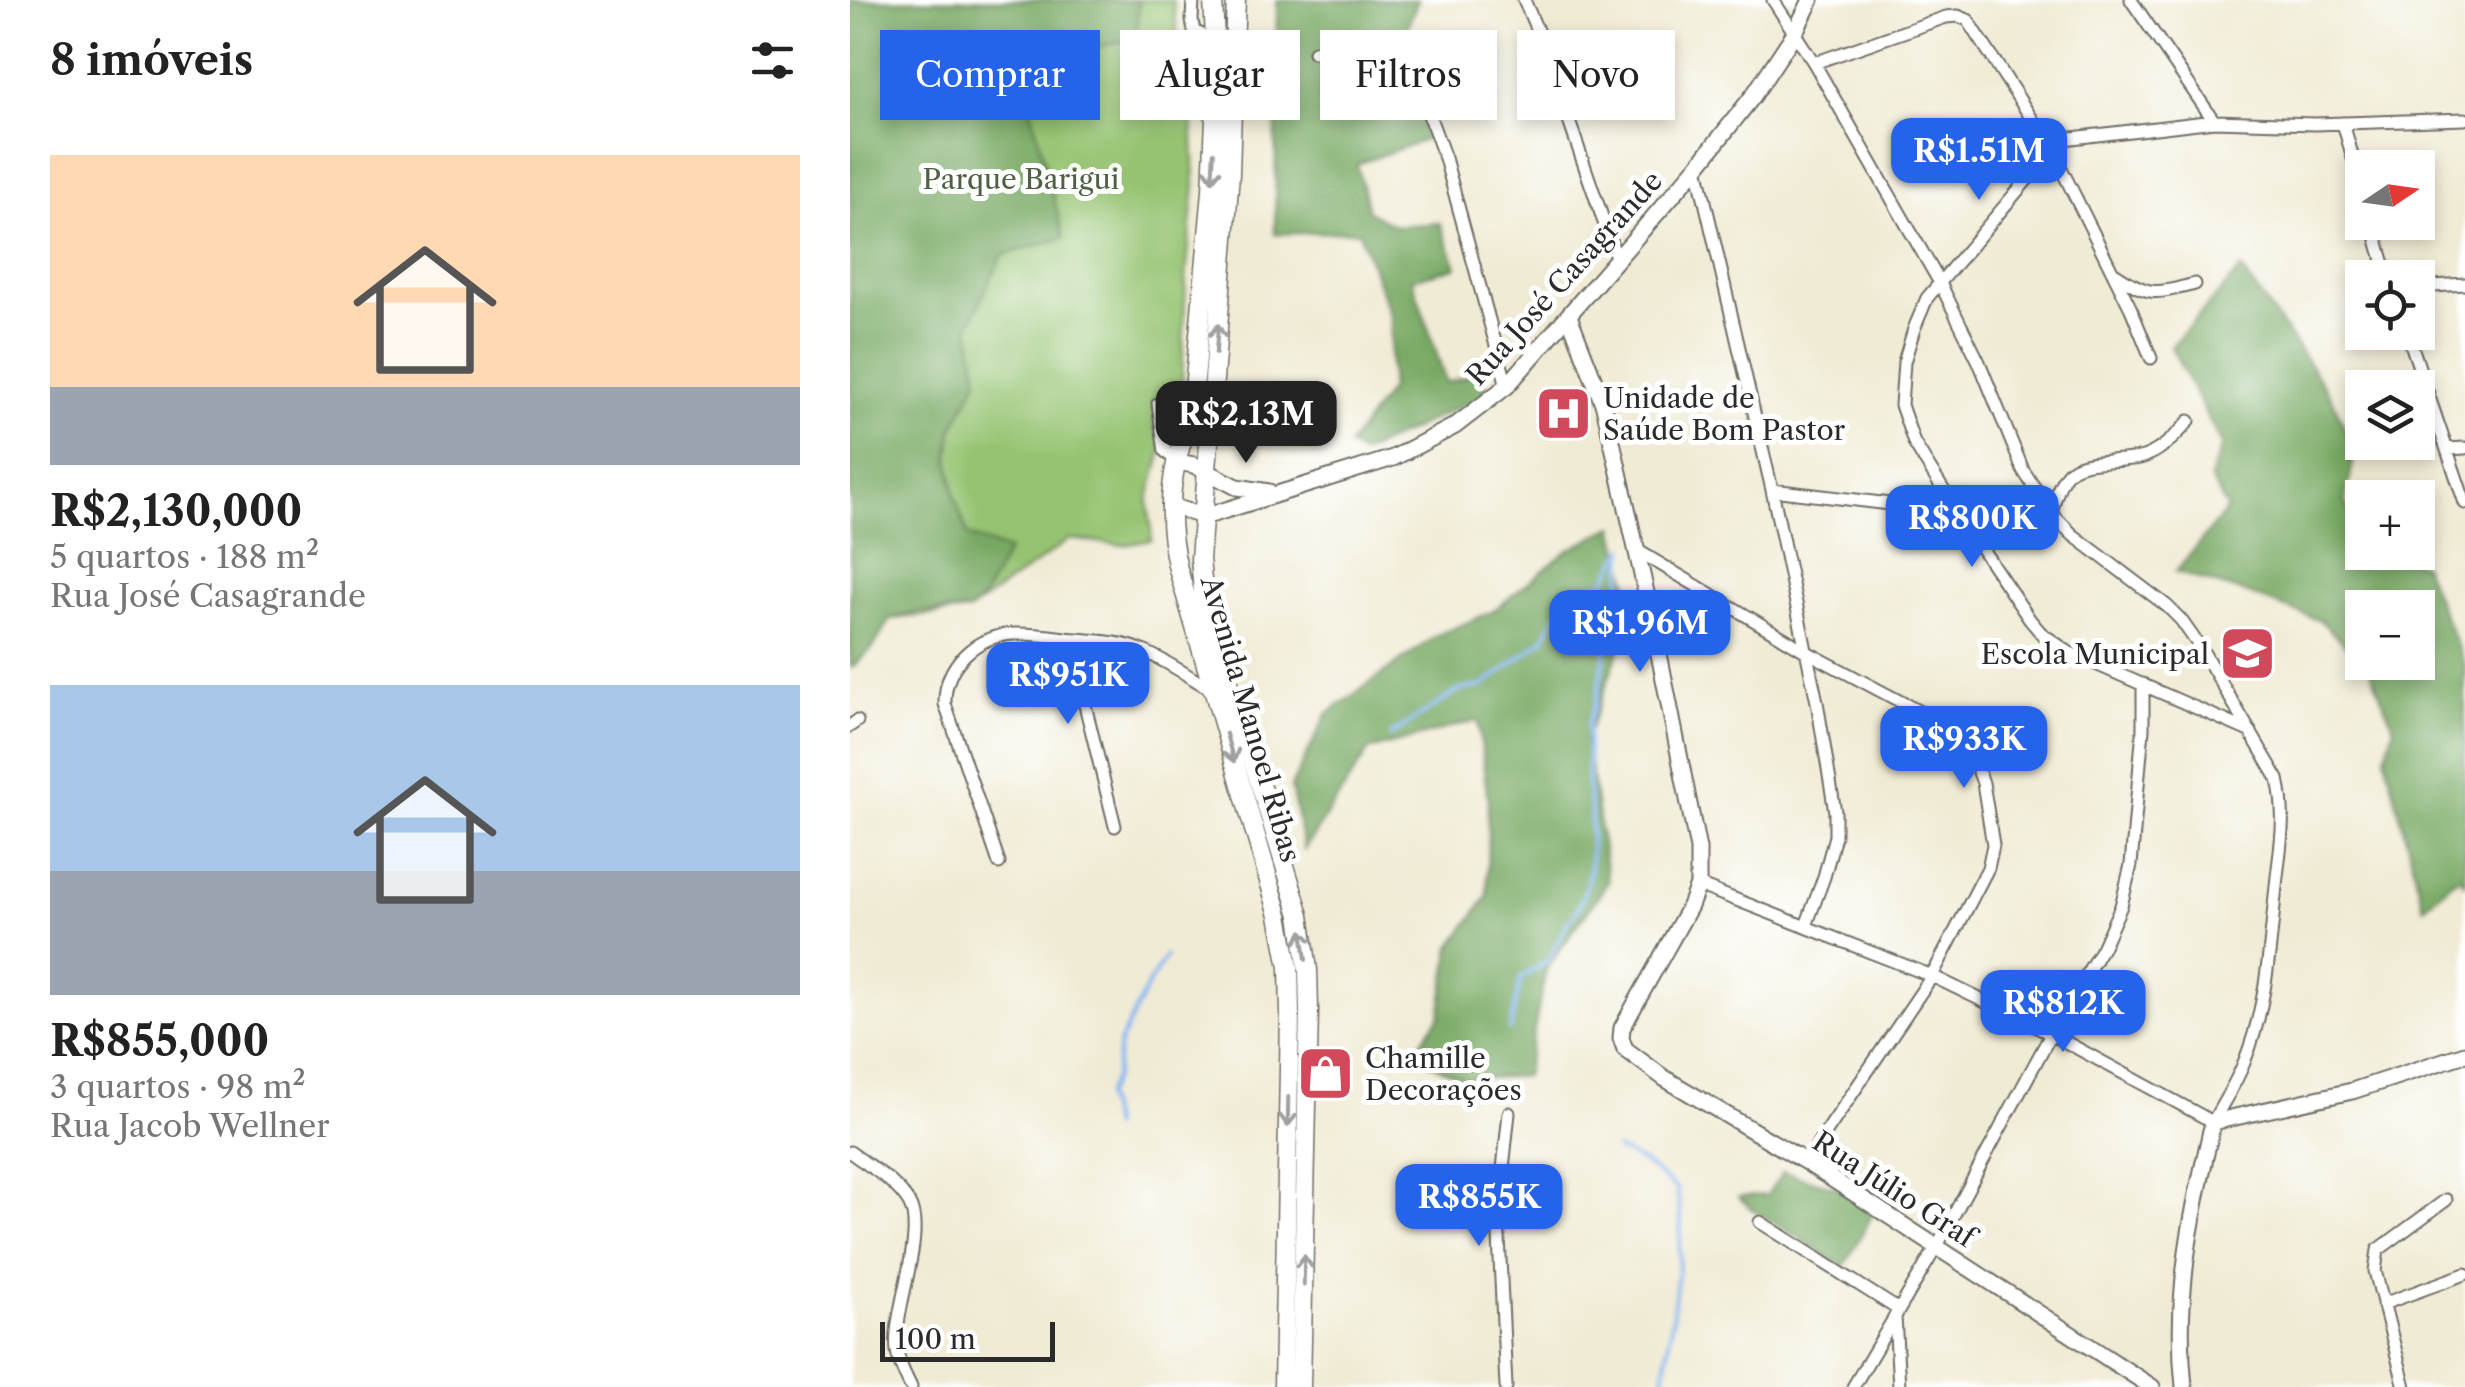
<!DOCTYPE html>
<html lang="pt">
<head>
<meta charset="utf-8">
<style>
  body { margin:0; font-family:"Libre Caslon Text",serif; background:#f2f2f2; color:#222; height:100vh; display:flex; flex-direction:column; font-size:38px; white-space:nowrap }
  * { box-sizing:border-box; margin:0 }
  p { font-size:32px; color:#767676 }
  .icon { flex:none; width:55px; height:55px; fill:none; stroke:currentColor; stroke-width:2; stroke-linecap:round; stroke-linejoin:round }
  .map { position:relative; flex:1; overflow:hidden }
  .sheet { display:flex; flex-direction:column; background:#fff; width:850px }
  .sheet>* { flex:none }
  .banner { position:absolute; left:30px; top:30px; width:950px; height:90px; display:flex; gap:20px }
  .needle { width:65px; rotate:77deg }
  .controls { position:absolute; left:1495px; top:150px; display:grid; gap:20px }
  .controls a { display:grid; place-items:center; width:90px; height:90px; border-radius:0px; background:#fff; box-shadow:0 5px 15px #0003; font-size:50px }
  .scale { position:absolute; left:30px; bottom:25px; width:175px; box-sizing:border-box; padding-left:10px; border:5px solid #2b2b2b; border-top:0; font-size:28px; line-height:35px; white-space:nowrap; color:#2b2b2b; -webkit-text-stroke:8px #fff; paint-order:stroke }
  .price { position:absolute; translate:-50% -85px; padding:0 22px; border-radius:20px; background:#2563eb; color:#fff; font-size:32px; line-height:65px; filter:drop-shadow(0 2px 5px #0008) }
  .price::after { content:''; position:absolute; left:50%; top:60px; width:30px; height:22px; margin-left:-15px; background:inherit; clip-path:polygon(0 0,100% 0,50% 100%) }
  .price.on { background:#222; color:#fff }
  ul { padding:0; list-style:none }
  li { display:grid; align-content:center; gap:20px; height:530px; padding:0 50px }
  li span { display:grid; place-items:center; height:310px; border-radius:0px; color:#555 }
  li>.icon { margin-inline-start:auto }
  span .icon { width:180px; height:180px; fill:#fffc; stroke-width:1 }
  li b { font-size:42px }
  h2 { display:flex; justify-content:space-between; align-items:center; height:120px; padding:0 50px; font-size:42px }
  .pill { padding:0 35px; border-radius:0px; background:#fff; box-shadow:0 5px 15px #0003; font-size:35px; line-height:90px }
  .pill.on { background:#2563eb; color:#fff }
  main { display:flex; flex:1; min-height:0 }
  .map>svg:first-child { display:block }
  .green { fill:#95c371; stroke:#60774e; stroke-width:2.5 }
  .forest { fill:#78a963; stroke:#526a47; stroke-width:2.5 }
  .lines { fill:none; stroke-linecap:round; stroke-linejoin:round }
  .stream { stroke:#87b7f3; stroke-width:4 }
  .street-casing { stroke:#706e66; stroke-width:15 }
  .secondary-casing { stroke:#706e66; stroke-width:19 }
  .primary-casing { stroke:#706e66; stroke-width:21 }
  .street { stroke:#fff; stroke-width:11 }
  .secondary { stroke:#fff; stroke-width:15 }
  .primary { stroke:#fff; stroke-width:18 }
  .oneway { stroke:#a0a0a0 }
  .labels { text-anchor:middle; stroke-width:10; stroke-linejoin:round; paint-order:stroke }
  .park-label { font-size:28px; fill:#506044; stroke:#fff }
  .street-label { font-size:28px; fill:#2b2b2b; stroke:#fff }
  .poi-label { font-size:28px; fill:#2b2b2b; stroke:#fff; text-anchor:start }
</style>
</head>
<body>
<main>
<section class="sheet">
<h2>8 imóveis<svg class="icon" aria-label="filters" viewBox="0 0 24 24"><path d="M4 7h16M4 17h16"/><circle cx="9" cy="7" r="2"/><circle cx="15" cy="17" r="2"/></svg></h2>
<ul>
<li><span style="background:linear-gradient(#ffd9b3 75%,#9aa5b1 0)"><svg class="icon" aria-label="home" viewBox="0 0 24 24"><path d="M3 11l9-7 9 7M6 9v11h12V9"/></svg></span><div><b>R$2,130,000</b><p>5 quartos · 188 m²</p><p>Rua José Casagrande</p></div></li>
<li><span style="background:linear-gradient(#a9c7e8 60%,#9aa5b1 0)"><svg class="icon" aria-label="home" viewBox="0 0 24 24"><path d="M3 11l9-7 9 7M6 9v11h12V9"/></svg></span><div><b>R$855,000</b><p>3 quartos · 98 m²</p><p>Rua Jacob Wellner</p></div></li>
</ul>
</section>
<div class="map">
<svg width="1615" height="1387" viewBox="0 0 1615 1387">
  <rect width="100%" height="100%" fill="#fff"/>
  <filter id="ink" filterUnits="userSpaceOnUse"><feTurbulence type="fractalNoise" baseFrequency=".01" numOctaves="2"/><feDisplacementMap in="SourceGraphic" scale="20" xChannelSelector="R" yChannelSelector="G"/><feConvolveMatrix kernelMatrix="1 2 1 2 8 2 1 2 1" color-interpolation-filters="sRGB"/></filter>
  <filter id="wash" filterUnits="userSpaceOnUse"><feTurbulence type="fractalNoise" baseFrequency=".0048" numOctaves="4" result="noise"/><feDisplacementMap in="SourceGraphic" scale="40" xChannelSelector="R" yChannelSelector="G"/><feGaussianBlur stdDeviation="2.25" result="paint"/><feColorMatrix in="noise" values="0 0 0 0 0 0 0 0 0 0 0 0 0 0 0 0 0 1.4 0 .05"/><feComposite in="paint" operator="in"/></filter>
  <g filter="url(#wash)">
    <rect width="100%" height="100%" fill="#f0ebd4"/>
    <!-- green -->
    <path class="green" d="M 0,0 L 323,0 L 330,55 L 342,111 L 345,185 L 336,277 L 332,380 L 298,501 L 302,540 L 273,545 L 220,539 L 119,611 L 40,619 L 7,664 Z"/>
    <!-- forest -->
    <path class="forest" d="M 0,0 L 289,0 L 286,38 L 170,66 L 214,238 L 152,255 L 119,326 L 128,379 L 102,430 L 99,458 L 105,498 L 118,536 L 158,551 L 132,599 L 119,611 L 68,612 L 40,619 L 23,648 L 0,669 Z
      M 427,0 L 568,0 L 551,44 L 483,31 L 471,85 L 472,114 L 554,98 L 580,138 L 507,164 L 518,211 L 545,226 L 590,223 L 607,267 L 562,279 L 596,383 L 629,372 L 640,392 L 511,454 L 498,446 L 540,389 L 541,317 L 509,231 L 425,234 Z
      M 1391,269 L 1458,362 L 1483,401 L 1505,453 L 1495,502 L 1512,537 L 1512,552 L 1535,553 L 1572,564 L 1615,664 L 1615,884 L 1609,876 L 1574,907 L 1535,757 L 1544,728 L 1521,671 L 1513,662 L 1568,662 L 1568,608 L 1512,608 L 1512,662 L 1471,621 L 1393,592 L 1326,572 L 1377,509 L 1360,478 L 1372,445 L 1321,347 Z
      M 764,526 L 787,618 L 769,650 L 736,739 L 758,882 L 696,969 L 675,1076 L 614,1079 L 562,1055 L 590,1016 L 601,947 L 637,897 L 638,801 L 628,720 L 519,750 L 454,850 L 441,787 L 477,714 L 587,635 L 642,612 L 717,551 Z
      M 933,1172 L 985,1187 L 1024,1212 L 994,1267 L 899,1207 L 889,1197 L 917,1195 Z"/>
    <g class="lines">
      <!-- stream -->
      <path class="stream" d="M 540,736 L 609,690 L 633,686 L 693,640 L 707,614 L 730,590 L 753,584 L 773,551
        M 660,1030 L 671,978 L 699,960 L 716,925 L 728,909 L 737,885 L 741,861 L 741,812 L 738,787 L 738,724 L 746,702 L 760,629 L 770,599 L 775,547
        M 262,1127 L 255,1096 L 265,1076 L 269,1044 L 299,983 L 316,956
        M 767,1149 L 793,1162 L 827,1189 L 831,1220 L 829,1265 L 813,1387"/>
    </g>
  </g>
  <g filter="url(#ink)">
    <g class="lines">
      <defs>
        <path id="street" d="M 343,0 L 342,20 L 344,31 L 364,41
          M 674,0 L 690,37 L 767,260
          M 1281,0 L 1364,121
          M 464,52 L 488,43 L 501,41 L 530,49 L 557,80 L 579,115 L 595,158 L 657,386
          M 964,63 L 1096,17 L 1108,16 L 1118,20 L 1202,150 L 1281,309 L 1301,358
          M 1493,123 L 1512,190
          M 1197,141 L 1364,121 L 1465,124 L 1615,119
          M 1202,150 L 1077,298 L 1064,329 L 1054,362 L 1051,405 L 1064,443 L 1107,512 L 1180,620 L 1191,633 L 1218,652 L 1401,732
          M 847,167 L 922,490 L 967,702 L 985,812 L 985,836 L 974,877 L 956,926
          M 1522,222 L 1538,278
          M 1266,274 C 1300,297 1305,294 1345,284
          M 1568,287 L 1615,284
          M 1557,332 L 1615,503
          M 308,404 L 315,451 L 327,462
          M 1598,449 L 1615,448
          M 922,490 L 1107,512
          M 1201,513 C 1215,460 1223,464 1273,460 C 1280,459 1290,459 1296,456 C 1313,449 1328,434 1339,421
          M 785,549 L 957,652 L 1087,721 L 1108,741 L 1125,761 L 1133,783 L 1143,845 L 1138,868 L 1082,976 L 956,1162
          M 260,643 L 237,676 L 233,697 L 265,826
          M 0,726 L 7,721
          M 149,863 L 95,704 C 94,665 125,636 164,634 C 184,633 206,637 226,639 C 247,641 269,642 288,649 C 315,659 339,677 364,691
          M 848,885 L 1082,976 L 1201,1034 L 1363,1122 C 1373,1102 1387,1082 1395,1060 C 1417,1006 1420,943 1426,886 C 1430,846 1437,819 1428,779 L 1352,650 L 1331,620 L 1317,606 L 1223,535 L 1201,513 L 1173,470 L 1129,362 L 1090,283 L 964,63 L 923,0
          M 0,1152 C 20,1167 46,1181 59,1203 C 77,1235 42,1311 47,1351 C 49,1364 55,1375 61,1387
          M 910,1222 L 1049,1310
          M 1533,1304 L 1615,1274
          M 1045,1316 L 1049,1387
          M 656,1387 L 648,1215 L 659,1113
          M 1003,1387 L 1087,1246 L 1201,1034 L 1252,948 L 1271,906 L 1281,865 L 1293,729 L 1293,684
          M 1555,1387 L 1525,1271 L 1528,1250 L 1596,1200"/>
        <path id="secondary" d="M 719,316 L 754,406 L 802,619 L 848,849 L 848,885 L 840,906 L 772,1028 L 771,1038 L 775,1049 L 814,1078 L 956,1162 L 1302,1387
          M 327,462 L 344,465 L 387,487 L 419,492
          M 320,506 L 353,516 L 360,515 L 543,458 L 605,426 L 657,386 L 847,167 L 903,96 L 944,34 L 961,0
          M 1334,1387 C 1324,1291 1342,1214 1363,1122 L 1502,1091 L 1615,1054"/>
        <path id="primary" d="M 363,0 L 366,58
          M 383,68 L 386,0
          M 367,69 L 362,191 L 344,390 C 341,414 333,436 327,459 C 318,496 319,532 328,569 L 429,915 L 439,967 L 440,1014 L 433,1387
          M 383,77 L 380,174 L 350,559 L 353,591 L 368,647 L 450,915 L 458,970 L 459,1010 L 451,1387"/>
      </defs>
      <!-- street casing -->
      <use href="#street" class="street-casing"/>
      <!-- secondary casing -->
      <use href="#secondary" class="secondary-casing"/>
      <!-- primary casing -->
      <use href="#primary" class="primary-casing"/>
      <!-- street -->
      <use href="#street" class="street"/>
      <!-- secondary -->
      <use href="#secondary" class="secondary"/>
      <!-- primary -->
      <use href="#primary" class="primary"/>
    </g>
    <!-- one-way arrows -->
    <defs><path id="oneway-shaft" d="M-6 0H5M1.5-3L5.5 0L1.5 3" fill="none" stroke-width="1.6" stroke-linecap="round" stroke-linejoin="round" transform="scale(2.5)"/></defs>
    <g class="oneway">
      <use href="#oneway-shaft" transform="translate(363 167) rotate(93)"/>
      <use href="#oneway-shaft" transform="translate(367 339) rotate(-85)"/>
      <use href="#oneway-shaft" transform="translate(380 748) rotate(74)"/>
      <use href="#oneway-shaft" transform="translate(454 945) rotate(-98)"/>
      <use href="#oneway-shaft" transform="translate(438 1112) rotate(91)"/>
      <use href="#oneway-shaft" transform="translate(454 1270) rotate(-89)"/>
    </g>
  </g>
  <!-- icons -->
  <defs>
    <symbol id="hospital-square" viewBox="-11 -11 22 22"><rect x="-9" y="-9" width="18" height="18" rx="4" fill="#d1495b" stroke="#fff"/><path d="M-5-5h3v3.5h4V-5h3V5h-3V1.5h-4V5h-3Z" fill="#fff"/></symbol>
    <symbol id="school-square" viewBox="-11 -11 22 22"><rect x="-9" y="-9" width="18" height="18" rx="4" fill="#d1495b" stroke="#fff"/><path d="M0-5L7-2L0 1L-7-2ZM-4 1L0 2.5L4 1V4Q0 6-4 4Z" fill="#fff"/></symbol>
    <symbol id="shop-square" viewBox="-11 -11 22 22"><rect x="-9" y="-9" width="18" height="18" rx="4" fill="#d1495b" stroke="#fff"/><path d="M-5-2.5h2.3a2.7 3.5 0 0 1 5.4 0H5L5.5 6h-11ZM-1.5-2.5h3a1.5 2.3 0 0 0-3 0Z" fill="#fff"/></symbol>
  </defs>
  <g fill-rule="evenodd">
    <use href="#hospital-square" x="682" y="382" width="63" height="63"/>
    <use href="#school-square" x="1366" y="622" width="63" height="63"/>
    <use href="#shop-square" x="444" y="1042" width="63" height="63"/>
  </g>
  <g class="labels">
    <!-- park labels -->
    <g class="park-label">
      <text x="171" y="189">Parque Barigui</text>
    </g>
    <!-- street labels -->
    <g class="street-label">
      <text transform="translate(714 278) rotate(-48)" y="10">Rua José Casagrande</text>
      <text transform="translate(401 719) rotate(74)" y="10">Avenida Manoel Ribas</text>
      <text transform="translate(1044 1189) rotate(33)" y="10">Rua Júlio Graf</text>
    </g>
    <!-- poi labels -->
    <g class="poi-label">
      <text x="753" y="408">Unidade de<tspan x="753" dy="32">Saúde Bom Pastor</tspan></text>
      <text x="1359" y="664" text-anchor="end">Escola Municipal</text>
      <text x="515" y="1068">Chamille<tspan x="515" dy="32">Decorações</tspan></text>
    </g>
  </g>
</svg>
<div class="controls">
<a><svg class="needle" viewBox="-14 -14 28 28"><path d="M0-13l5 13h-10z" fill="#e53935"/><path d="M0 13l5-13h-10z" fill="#767676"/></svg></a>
<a><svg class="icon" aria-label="locate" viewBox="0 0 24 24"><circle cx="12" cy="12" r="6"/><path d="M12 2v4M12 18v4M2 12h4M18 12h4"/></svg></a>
<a><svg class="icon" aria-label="layers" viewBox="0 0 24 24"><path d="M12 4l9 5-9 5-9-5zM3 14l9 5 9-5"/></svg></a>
<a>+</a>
<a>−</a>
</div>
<div class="scale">100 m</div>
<b class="price" style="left:1129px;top:203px">R$1.51M</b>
<b class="price on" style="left:396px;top:466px">R$2.13M</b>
<b class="price" style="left:1122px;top:570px">R$800K</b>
<b class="price" style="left:790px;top:675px">R$1.96M</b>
<b class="price" style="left:218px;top:727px">R$951K</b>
<b class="price" style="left:1114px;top:791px">R$933K</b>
<b class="price" style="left:1213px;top:1055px">R$812K</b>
<b class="price" style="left:629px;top:1249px">R$855K</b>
<div class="banner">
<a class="pill on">Comprar</a>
<a class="pill">Alugar</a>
<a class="pill">Filtros</a>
<a class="pill">Novo</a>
</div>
</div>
</main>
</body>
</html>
